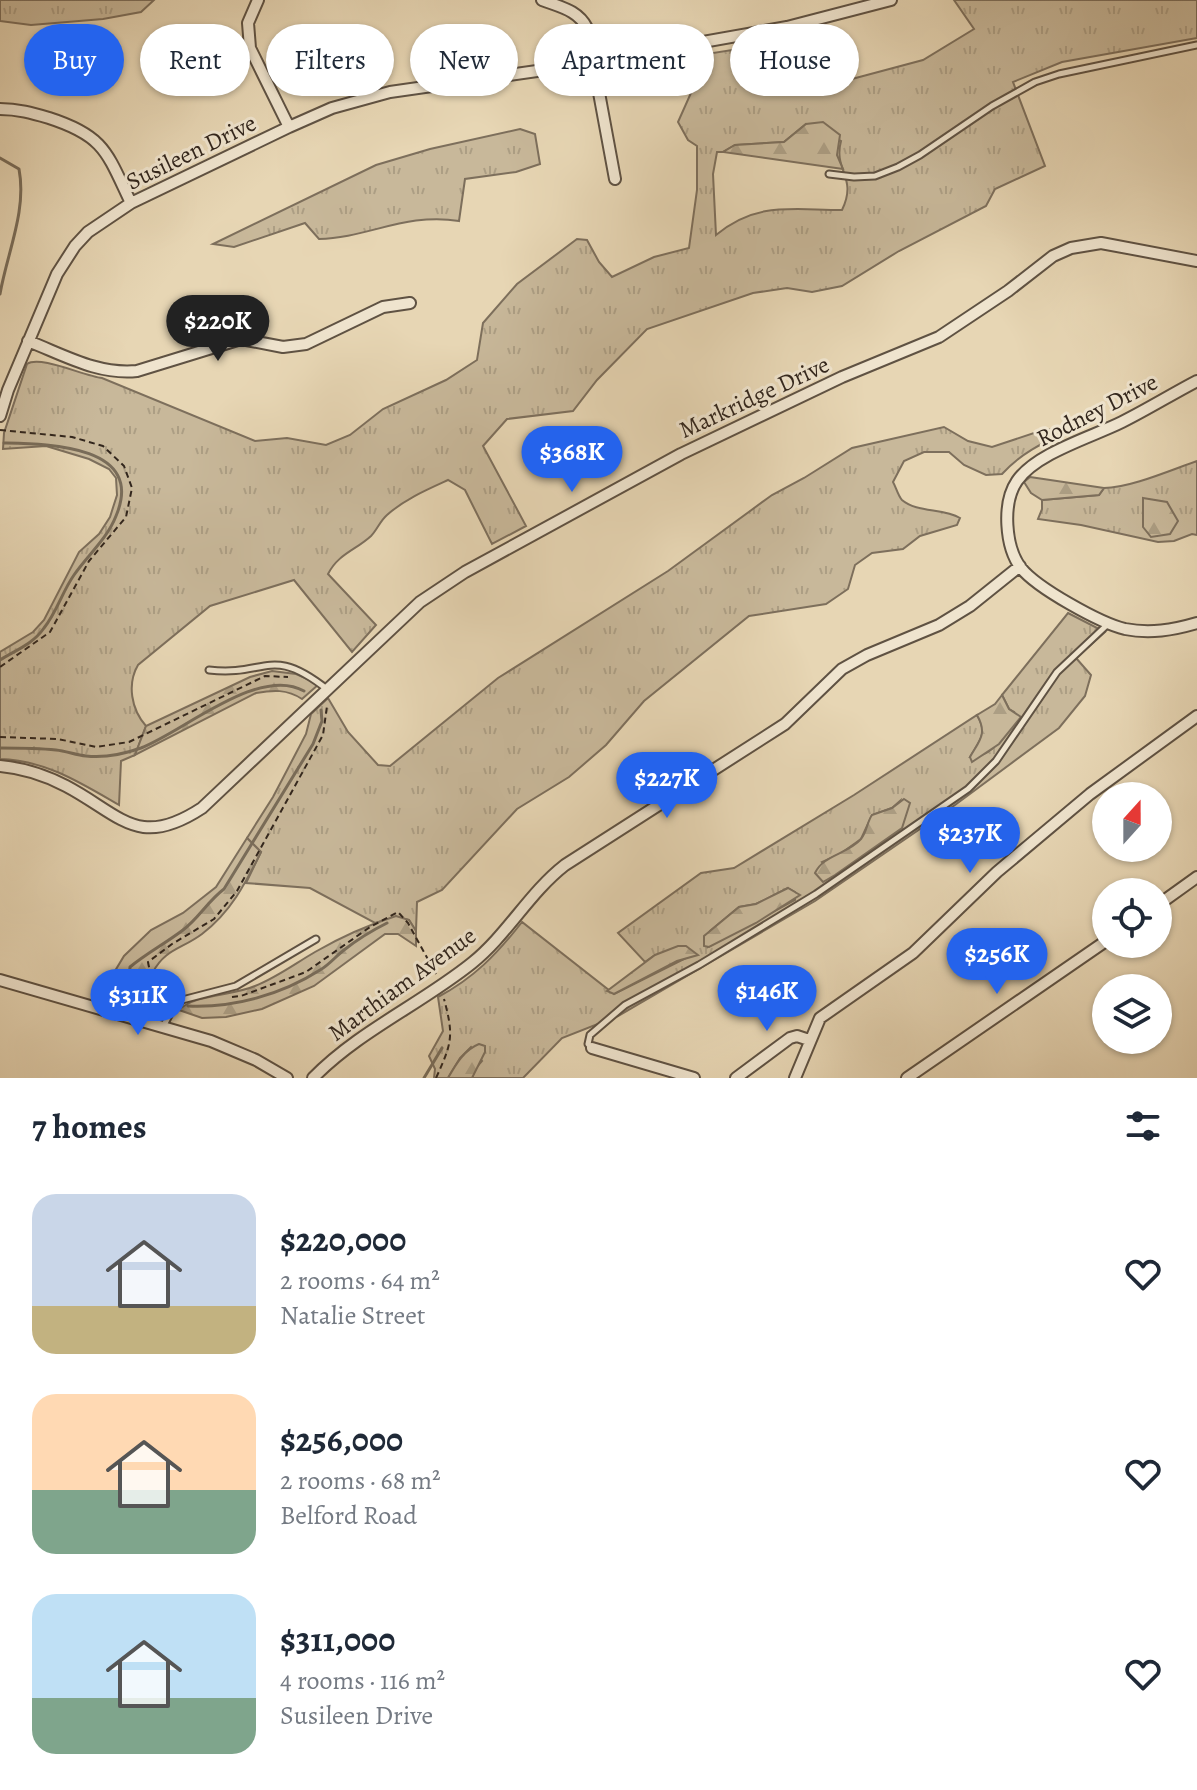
<!DOCTYPE html>
<html lang="en">
<head>
<meta charset="utf-8">
<style>
  body { margin:0; font-family:Alegreya,serif; background:#f6f6f7; color:#1f2937; height:100vh; display:flex; flex-direction:column; font-size:30px; white-space:nowrap }
  * { box-sizing:border-box; margin:0 }
  p { font-size:26px; color:#747a83 }
  .icon { flex:none; width:44px; height:44px; fill:none; stroke:currentColor; stroke-width:2; stroke-linecap:round; stroke-linejoin:round }
  .map { position:relative; height:1078px; overflow:hidden }
  .panel { display:flex; flex-direction:column; background:#fff; flex:1 }
  .panel>* { flex:none }
  .guide { position:absolute; left:24px; top:24px; width:1150px; height:72px; display:flex; gap:16px }
  .needle { width:52px; rotate:21deg }
  .tools { position:absolute; left:1092px; top:782px; display:grid; gap:16px }
  .tools a { display:grid; place-items:center; width:80px; height:80px; border-radius:50%; background:#fff; box-shadow:0 2px 6px #0004; font-size:40px }
  .price { position:absolute; translate:-50% -68px; padding:0 18px; border-radius:28px; background:#2563eb; color:#fff; font-size:26px; line-height:52px; filter:drop-shadow(0 2px 4px #0008) }
  .price::after { content:''; position:absolute; left:50%; top:48px; width:24px; height:18px; margin-left:-12px; background:inherit; clip-path:polygon(0 0,100% 0,50% 100%) }
  .price.active { background:#222; color:#fff }
  ul { padding:0; list-style:none }
  li { display:flex; align-items:center; gap:24px; height:200px; padding:0 32px }
  li span { display:grid; place-items:center; flex:none; width:224px; height:160px; border-radius:24px; color:#555 }
  li>.icon { margin-inline-start:auto }
  span .icon { width:96px; height:96px; fill:#fffc; stroke-width:1 }
  li b { font-size:34px }
  h2 { display:flex; justify-content:space-between; align-items:center; height:96px; padding:0 32px; font-size:34px }
  .pill { padding:0 28px; border-radius:36px; background:#fff; box-shadow:0 2px 6px #0004; font-size:28px; line-height:72px }
  .pill.active { background:#2563eb; color:#fff }
  .map>svg:first-child { display:block }
  .grass { fill:url(#grass-tufts); stroke:#7d6f5c; stroke-width:2; fill-rule:evenodd }
  .forest { fill:url(#forest-firs); stroke:#7d6f5c; stroke-width:2 }
  .lines { fill:none; stroke-linecap:round; stroke-linejoin:round }
  .stream { stroke:#796c59; stroke-width:3 }
  .service-casing { stroke:#5f5243; stroke-width:9 }
  .minor-casing { stroke:#5f5243; stroke-width:14 }
  .path { stroke:#32261d; stroke-width:2; stroke-dasharray:6 4; stroke-linecap:butt }
  .service { stroke:#efe4ce; stroke-width:5 }
  .minor { stroke:#efe4ce; stroke-width:10 }
  .labels { text-anchor:middle; stroke-width:6; stroke-linejoin:round; paint-order:stroke }
  .street-label { font-size:24px; fill:#32261d; stroke:#efe4ce }
</style>
</head>
<body>
<div class="map">
<svg width="1197" height="1078" viewBox="0 0 1197 1078">
  <defs>
    <pattern id="grass-tufts" width="24" height="20" patternUnits="userSpaceOnUse" patternTransform="scale(2)"><rect width="24" height="20" fill="#c8b89a"/><path d="M3 7l-1-3M5 7V3M7 7l1-3M15 17l-1-3M17 17v-4M19 17l1-3" fill="none" stroke="#ac9e84"/></pattern>
    <pattern id="forest-firs" width="22" height="20" patternUnits="userSpaceOnUse" patternTransform="scale(2)"><rect width="22" height="20" fill="#c8b89a"/><path d="M5 1l3.5 6h-7zM16 11l3.5 6h-7z" fill="#ac9e84"/></pattern>
  </defs>
  <rect width="100%" height="100%" fill="#e7d6b4"/>
  <filter id="stains"><feTurbulence type="fractalNoise" baseFrequency=".0025" numOctaves="4"/><feColorMatrix values="0 0 0 0 .2 0 0 0 0 .09 0 0 0 0 .02 0 0 0 .5 -.17"/></filter>
  <radialGradient id="worn" r=".72"><stop offset=".6" stop-color="#630" stop-opacity="0"/><stop offset="1" stop-color="#630" stop-opacity=".3"/></radialGradient>
  <!-- grass -->
  <path class="grass" d="M 0,0 L 154,0 L 141,12 L 103,19 L 31,25 L 0,21 Z
    M 954,0 L 1197,0 L 1197,38 L 1062,62 L 1013,82 L 1045,166 L 995,189 L 986,206 L 899,251 L 842,286 L 812,292 L 787,288 L 753,293 L 647,329 L 597,380 L 573,411 L 507,419 L 483,446 L 526,526 L 492,544 L 465,490 L 448,480 C 426,490 405,499 387,515 C 380,521 377,530 371,536 C 356,550 338,554 328,574 L 376,625 L 352,652 L 294,580 L 210,606 L 138,665 C 127,684 131,709 146,726 L 135,755 L 121,761 L 119,805 C 81,783 45,760 0,759 L 0,652 L 33,632 L 44,620 L 79,552 L 99,534 L 110,517 L 117,495 L 116,478 L 109,469 L 89,459 L 46,446 L 3,449 L 4,433 L 27,364 C 40,355 84,376 102,378 L 255,441 L 287,438 L 326,445 L 350,435 L 383,409 L 446,380 L 477,360 L 483,323 L 517,284 L 577,239 L 587,240 L 599,262 L 612,277 L 654,257 L 689,248 L 697,190 L 697,146 L 688,140 L 678,122 L 699,75 L 700,55 L 764,45 L 772,90 L 837,83 L 923,60 L 974,29 ZM 806,124 L 841,141 C 833,171 858,177 842,210 C 792,210 757,201 716,235 L 713,174 L 717,152 L 723,152 L 735,145 L 784,142 Z
    M 520,129 L 535,134 L 540,164 L 516,172 L 465,179 L 459,221 C 407,212 367,238 319,239 L 305,223 L 234,247 L 213,244 L 376,165 L 430,149 Z
    M 944,427 L 968,441 L 992,447 L 1046,429 L 1067,432 C 1042,443 1020,454 1002,474 L 986,475 L 964,465 L 949,452 L 924,452 L 904,461 L 893,482 C 896,487 898,496 902,500 C 917,513 943,508 960,518 L 957,525 L 920,536 L 903,549 L 872,553 L 855,565 L 848,589 L 826,604 L 749,616 L 644,701 L 606,745 L 569,777 L 517,809 L 442,890 L 417,902 L 416,931 L 409,920 L 396,917 L 375,923 L 310,888 L 246,883 L 261,852 L 247,838 L 273,797 L 306,734 L 311,714 L 328,698 L 348,732 L 378,765 L 390,766 L 498,678 L 668,571 L 772,495 L 804,478 L 852,448 Z
    M 1197,461 L 1197,535 L 1192,534 L 1174,541 L 1158,542 L 1081,525 L 1038,519 L 1042,509 L 1042,500 L 1099,495 L 1104,488 C 1130,488 1171,470 1197,461 Z
    M 1068,613 L 1105,632 L 1076,658 L 1091,675 L 1085,696 L 1059,728 L 955,805 L 815,901 L 618,1016 L 562,1038 L 523,1078 L 472,1078 L 475,1069 L 482,1061 L 471,1047 L 460,1058 L 448,1078 L 434,1078 L 435,1069 L 429,1056 L 443,1031 L 438,997 C 474,978 497,954 522,922 L 614,994 L 684,959 L 655,955 L 645,962 L 618,933 L 701,873 L 734,868 L 854,795 L 977,715 C 988,734 980,740 970,757 C 996,757 1005,732 1014,712 L 1009,709 L 1002,695 ZM 900,801 L 887,840 L 835,875 L 822,862 L 840,854 L 861,839 L 872,815 L 892,808 ZM 788,888 L 795,892 L 795,900 L 708,947 L 710,931 L 739,907 L 756,904 Z"/>
  <!-- forest -->
  <path class="forest" d="M 823,122 L 840,135 L 837,155 L 843,169 L 723,152 L 735,145 L 784,142 L 806,124 Z
    M 1030,477 L 1104,488 L 1099,495 L 1042,500 L 1031,493 L 1024,482 Z
    M 1143,498 L 1167,502 L 1178,521 L 1170,534 L 1151,537 L 1143,527 Z
    M 272,671 L 296,674 L 319,684 L 302,699 C 287,689 273,690 256,693 L 135,755 L 146,726 L 250,677 Z
    M 1002,695 L 1009,709 L 1021,717 L 999,744 L 972,762 L 970,757 C 979,741 988,734 977,715 L 995,704 Z
    M 904,799 L 910,803 L 902,828 L 835,875 L 823,882 L 815,873 C 823,855 848,854 861,839 C 867,832 867,822 872,815 L 892,808 Z
    M 247,838 L 261,852 C 245,884 231,912 202,934 C 182,949 165,949 153,972 L 177,996 L 172,1005 L 164,1008 L 131,999 L 120,988 L 115,971 L 124,956 L 151,930 L 183,913 L 216,887 Z
    M 788,888 L 800,895 L 756,923 L 709,947 L 704,946 L 704,936 L 739,907 L 756,904 Z
    M 396,916 L 409,920 L 416,931 L 416,946 L 398,934 L 385,934 L 314,986 L 262,1009 L 226,1017 L 202,1018 L 179,1010 C 195,994 232,996 255,986 C 276,978 296,963 315,952 C 341,937 368,925 396,916 Z
    M 678,946 L 686,946 L 698,955 L 677,961 L 614,994 L 607,991 L 655,955 Z
    M 479,1044 L 485,1046 L 485,1052 L 472,1078 L 448,1078 C 456,1064 464,1050 479,1044 Z"/>
  <g class="lines">
    <!-- stream -->
    <path class="stream" d="M 0,158 L 19,169 C 27,211 7,253 0,294
      M 0,660 C 16,650 33,644 44,628 C 57,612 62,592 74,575 C 88,555 107,539 116,516 C 146,445 48,444 4,443
      M 0,748 C 19,748 37,748 56,750 C 66,751 76,755 86,756 C 104,758 124,754 141,748 C 183,732 259,665 304,691
      M 172,1003 L 138,990 L 129,979 L 130,967 C 147,953 166,943 183,930 C 198,919 208,901 224,889 L 313,744 L 322,721 L 321,710
      M 188,1006 C 233,1008 281,995 320,970 C 329,965 336,956 344,950 C 358,939 371,931 387,923
      M 424,1078 L 442,1048"/>
    <defs>
      <path id="service" d="M 829,174 L 854,177 L 875,176 L 898,167 L 920,155 L 992,106 L 1035,82 L 1059,74 L 1197,45
        M 209,670 C 267,677 270,644 328,690
        M 164,1025 L 172,1010 L 182,1000 L 236,986 L 316,939
        M 592,1048 L 588,1044 L 590,1035 L 625,1005 L 699,965 L 816,894 L 968,789 L 996,761 L 1057,672 L 1108,624"/>
      <path id="minor" d="M 258,0 L 248,23 L 250,48 L 289,127
        M 542,0 C 560,7 578,10 587,28 L 615,179
        M 0,109 C 18,109 32,113 49,118 C 105,136 107,153 131,203
        M 28,341 C 64,355 98,375 137,371 L 241,339 L 283,347 L 306,344 L 383,307 L 410,303
        M 1197,381 C 1172,394 1148,409 1122,422 C 1092,437 1036,453 1017,481 C 1002,503 1005,547 1021,568 C 1037,588 1100,623 1125,629 C 1150,634 1173,630 1197,623
        M 0,416 L 8,390 L 57,274 L 75,246 L 88,232 L 131,203 L 289,127 L 332,108 L 390,92 L 551,69 L 787,27 L 891,0
        M 0,766 C 23,768 45,775 66,786 C 121,815 138,850 202,808 L 420,602 L 465,572 L 681,454 L 842,377 L 939,337 L 1008,291 L 1053,256 L 1071,248 L 1101,243 L 1197,261
        M 1158,905 L 1197,877
        M 0,980 L 211,1041 L 256,1060 L 287,1078
        M 592,1048 L 694,1078
        M 313,1078 C 359,1031 421,1004 472,963 C 507,935 529,893 565,865 L 785,724 L 842,669 L 867,655 L 939,625 L 970,606 L 1020,566
        M 736,1078 L 790,1038 L 797,1036 L 809,1040
        M 795,1078 L 820,1018 L 913,953 L 997,872 L 1090,794 L 1197,716
        M 907,1078 L 1106,941"/>
    </defs>
    <!-- service casing -->
    <use href="#service" class="service-casing"/>
    <!-- minor casing -->
    <use href="#minor" class="minor-casing"/>
    <!-- path -->
    <path class="path" d="M 0,430 L 72,437 L 103,446 L 124,466 L 132,488 L 126,517 L 89,561 L 50,632 L 0,667
      M 0,737 L 58,739 L 96,747 L 129,742 L 265,676 L 288,677
      M 178,992 C 161,985 151,981 148,962 L 172,944 L 214,919 L 237,891 L 323,735 L 327,706
      M 232,997 L 241,996 L 306,972 L 370,927 L 398,912 L 408,923 L 436,974
      M 436,1078 C 452,1043 454,1036 444,999"/>
    <!-- service -->
    <use href="#service" class="service"/>
    <!-- minor -->
    <use href="#minor" class="minor"/>
  </g>
  <g class="labels">
    <!-- street labels -->
    <g class="street-label">
      <text transform="translate(191 152) rotate(-26)" y="8">Susileen Drive</text>
      <text transform="translate(754 397) rotate(-25)" y="8">Markridge Drive</text>
      <text transform="translate(1097 410) rotate(-27)" y="8">Rodney Drive</text>
      <text transform="translate(402 984) rotate(-36)" y="8">Marthiam Avenue</text>
    </g>
  </g>
  <rect width="100%" height="100%" filter="url(#stains)"/>
  <rect width="100%" height="100%" fill="url(#worn)"/>
</svg>
<div class="tools">
<a><svg class="needle" viewBox="-14 -14 28 28"><path d="M0-13l5 13h-10z" fill="#e53935"/><path d="M0 13l5-13h-10z" fill="#747a83"/></svg></a>
<a><svg class="icon" aria-label="locate" viewBox="0 0 24 24"><circle cx="12" cy="12" r="6"/><path d="M12 2v4M12 18v4M2 12h4M18 12h4"/></svg></a>
<a><svg class="icon" aria-label="layers" viewBox="0 0 24 24"><path d="M12 4l9 5-9 5-9-5zM3 14l9 5 9-5"/></svg></a>
</div>
<b class="price active" style="left:218px;top:363px">$220K</b>
<b class="price" style="left:572px;top:494px">$368K</b>
<b class="price" style="left:667px;top:820px">$227K</b>
<b class="price" style="left:970px;top:875px">$237K</b>
<b class="price" style="left:997px;top:996px">$256K</b>
<b class="price" style="left:767px;top:1033px">$146K</b>
<b class="price" style="left:138px;top:1037px">$311K</b>
<div class="guide">
<a class="pill active">Buy</a>
<a class="pill">Rent</a>
<a class="pill">Filters</a>
<a class="pill">New</a>
<a class="pill">Apartment</a>
<a class="pill">House</a>
</div>
</div>
<section class="panel">
<h2>7 homes<svg class="icon" aria-label="filters" viewBox="0 0 24 24"><path d="M4 7h16M4 17h16"/><circle cx="9" cy="7" r="2"/><circle cx="15" cy="17" r="2"/></svg></h2>
<ul>
<li><span style="background:linear-gradient(#c9d6e8 70%,#c2b280 0)"><svg class="icon" aria-label="home" viewBox="0 0 24 24"><path d="M3 11l9-7 9 7M6 9v11h12V9"/></svg></span><div><b>$220,000</b><p>2 rooms · 64 m²</p><p>Natalie Street</p></div><svg class="icon" aria-label="heart" viewBox="0 0 24 24"><path d="M12 20l-8-8c-3-5 5-10 8-4 3-6 11-1 8 4z"/></svg></li>
<li><span style="background:linear-gradient(#ffd9b3 60%,#7fa58c 0)"><svg class="icon" aria-label="home" viewBox="0 0 24 24"><path d="M3 11l9-7 9 7M6 9v11h12V9"/></svg></span><div><b>$256,000</b><p>2 rooms · 68 m²</p><p>Belford Road</p></div><svg class="icon" aria-label="heart" viewBox="0 0 24 24"><path d="M12 20l-8-8c-3-5 5-10 8-4 3-6 11-1 8 4z"/></svg></li>
<li><span style="background:linear-gradient(#bfe0f5 65%,#7fa58c 0)"><svg class="icon" aria-label="home" viewBox="0 0 24 24"><path d="M3 11l9-7 9 7M6 9v11h12V9"/></svg></span><div><b>$311,000</b><p>4 rooms · 116 m²</p><p>Susileen Drive</p></div><svg class="icon" aria-label="heart" viewBox="0 0 24 24"><path d="M12 20l-8-8c-3-5 5-10 8-4 3-6 11-1 8 4z"/></svg></li>
</ul>
</section>
</body>
</html>
